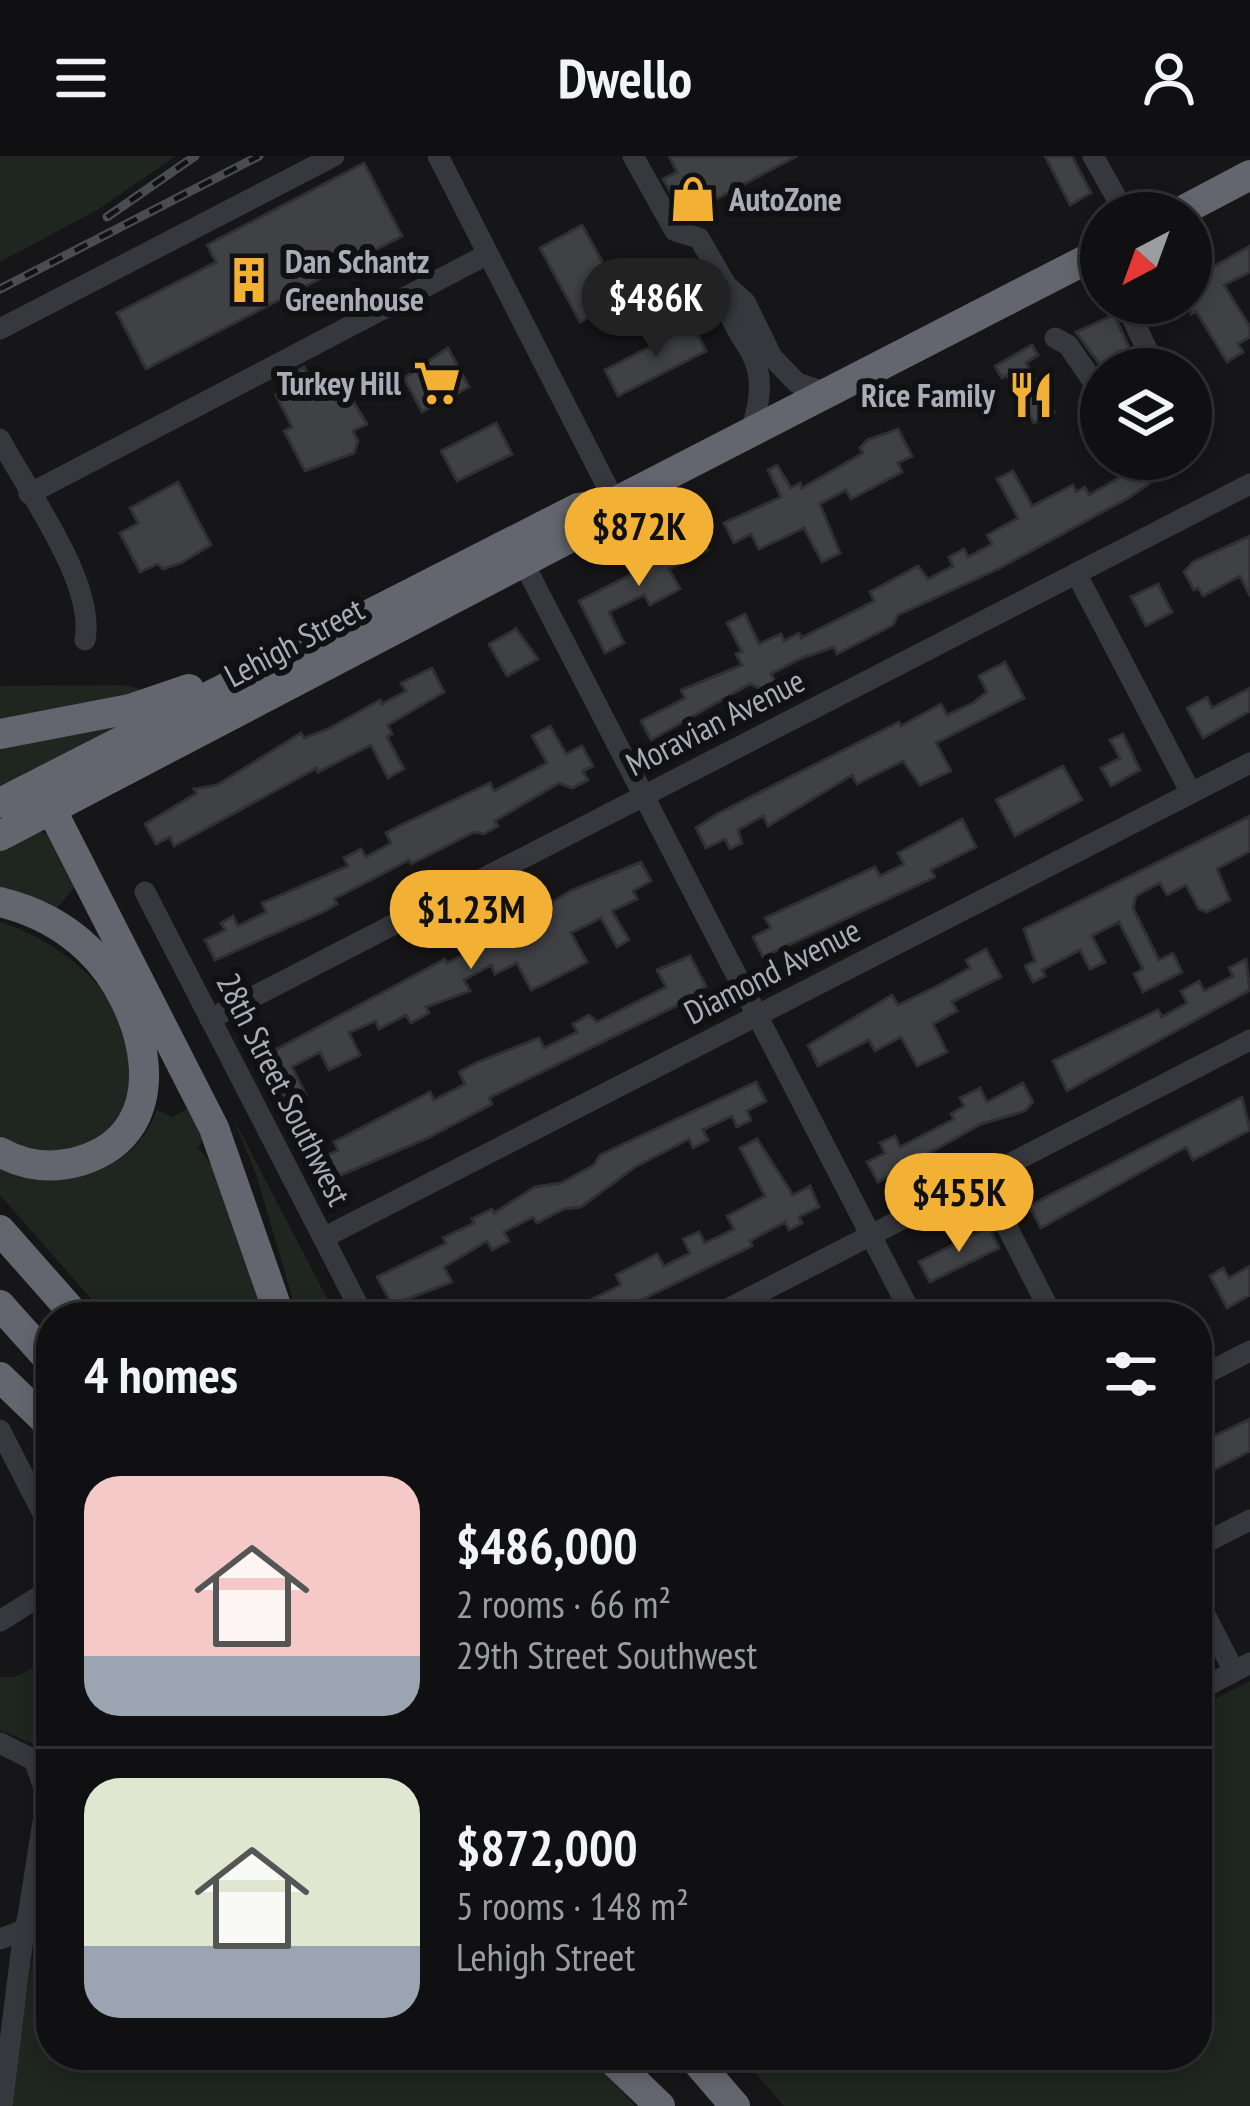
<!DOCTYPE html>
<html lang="en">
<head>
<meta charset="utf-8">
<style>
  body { margin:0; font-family:"PT Sans Narrow",sans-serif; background:#19191b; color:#f1f3f6; height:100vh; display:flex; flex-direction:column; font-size:45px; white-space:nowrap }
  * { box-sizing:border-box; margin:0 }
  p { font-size:39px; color:#9c9d9f }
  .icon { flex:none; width:66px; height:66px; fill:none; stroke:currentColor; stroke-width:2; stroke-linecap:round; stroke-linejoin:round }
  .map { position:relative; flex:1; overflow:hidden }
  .drawer { position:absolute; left:36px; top:1146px; width:1176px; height:768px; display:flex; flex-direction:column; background:#101012; border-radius:48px; box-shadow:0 6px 18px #0003,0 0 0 3px #303032 }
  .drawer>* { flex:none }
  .needle { width:78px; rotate:221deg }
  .fabs { position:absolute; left:1080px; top:36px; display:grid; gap:24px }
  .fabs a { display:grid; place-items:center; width:132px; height:132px; border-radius:50%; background:#101012; box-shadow:0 6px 18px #0003,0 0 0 3px #303032; font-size:60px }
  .price { position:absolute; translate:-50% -102px; padding:0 27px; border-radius:42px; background:#f2b134; color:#111; font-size:39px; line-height:78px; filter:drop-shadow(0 3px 6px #0008) }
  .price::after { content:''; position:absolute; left:50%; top:72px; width:36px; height:27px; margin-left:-18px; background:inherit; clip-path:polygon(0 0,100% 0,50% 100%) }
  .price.active { background:#222; color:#fff }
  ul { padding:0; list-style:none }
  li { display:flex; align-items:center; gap:36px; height:300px; padding:0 48px }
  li+li { border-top:3px solid #303032 }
  li span { display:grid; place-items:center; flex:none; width:336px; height:240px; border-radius:36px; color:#555 }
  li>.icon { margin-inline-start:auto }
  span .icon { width:144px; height:144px; fill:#fffc; stroke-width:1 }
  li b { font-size:51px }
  h2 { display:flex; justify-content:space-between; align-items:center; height:144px; padding:0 48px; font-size:51px }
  header { display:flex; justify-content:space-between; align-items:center; height:156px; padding:0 48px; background:#101012; font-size:54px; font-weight:700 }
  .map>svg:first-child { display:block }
  .green { fill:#1e261f }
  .building { fill:#404145; stroke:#303034; stroke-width:3 }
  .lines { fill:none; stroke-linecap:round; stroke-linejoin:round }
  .minor { stroke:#37383d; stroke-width:21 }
  .highway { stroke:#63666e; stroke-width:30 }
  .rail-casing { stroke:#4a4c52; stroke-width:9 }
  .rail { stroke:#111113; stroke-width:4.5; stroke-dasharray:14; stroke-linecap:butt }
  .labels { text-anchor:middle; stroke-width:12; stroke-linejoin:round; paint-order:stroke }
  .poi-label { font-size:33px; font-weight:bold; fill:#a8adb8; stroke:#111113; text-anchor:start }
  .street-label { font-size:33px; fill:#a8adb8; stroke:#111113 }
</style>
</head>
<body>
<header><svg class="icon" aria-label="menu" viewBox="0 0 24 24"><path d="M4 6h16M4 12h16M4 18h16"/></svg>Dwello<svg class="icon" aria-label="person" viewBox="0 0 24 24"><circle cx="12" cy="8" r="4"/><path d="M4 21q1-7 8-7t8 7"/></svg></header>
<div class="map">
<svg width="1250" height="1950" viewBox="0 0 1250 1950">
  <rect width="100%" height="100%" fill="#161618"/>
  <!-- green -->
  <path class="green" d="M 0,0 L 176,0 L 99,53 L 0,106 Z
    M 124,529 L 154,536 L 0,563 L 0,530 Z
    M 123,567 L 0,636 L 0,586 Z
    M 39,675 L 54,681 L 75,731 L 53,757 L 0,738 L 0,692 Z
    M 0,766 C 71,788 145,854 130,937 C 120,991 39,1012 0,980 Z
    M 188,952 L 203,983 L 198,992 C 237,1036 243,1109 264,1161 L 107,1161 L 0,1039 L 0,1010 C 60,1036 133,1020 157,954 L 172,961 Z
    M 232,960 L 327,1142 L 337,1161 L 298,1161 L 256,1018 Z
    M 51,1502 L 51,1595 L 0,1574 L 0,1521 L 15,1521 Z
    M 1250,1525 L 1250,1950 L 784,1950 L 739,1899 L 1197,1899 L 1197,1552 Z
    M 51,1690 L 51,1899 L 590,1899 L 635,1950 L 9,1950 Z"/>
  <!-- building -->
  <path class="building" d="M 669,0 L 797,0 L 684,60 L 663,23 L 677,16 Z
    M 1045,0 L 1072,0 L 1091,37 L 1070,49 Z
    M 364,7 L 402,80 L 146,213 L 117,157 L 216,106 L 207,89 Z
    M 582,69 L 619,136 L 593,150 L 596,157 L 580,166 L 540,92 Z
    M 1250,90 L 1250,116 L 1224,129 L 1250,171 L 1250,181 L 1238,188 L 1243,196 L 1227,206 L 1196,155 L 1191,158 L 1191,91 L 1202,108 L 1208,104 L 1213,111 Z
    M 1114,159 L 1136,206 L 1127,213 L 1103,213 L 1076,176 Z
    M 693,169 L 706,195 L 618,240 L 605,214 Z
    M 1032,189 L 1038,199 L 1026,207 L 1054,256 L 1034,267 L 1007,219 L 1002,222 L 995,210 Z
    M 448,192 L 469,231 L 422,256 L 404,222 Z
    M 304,211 L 309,222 L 323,215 L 327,223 L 337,219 L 367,268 L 353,275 L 358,285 L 354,297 L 305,315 L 284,275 L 292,271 L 276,239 L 287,227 L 284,222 Z
    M 496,267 L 512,298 L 457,325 L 441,295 Z
    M 898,273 L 912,300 L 898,307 L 902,316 L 851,343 L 846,334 L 820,348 L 840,397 L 822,406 L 804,372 L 759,393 L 751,378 L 734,387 L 724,367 L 781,341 L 768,314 L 777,309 L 791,332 L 800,327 L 802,332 L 863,297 L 860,292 L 867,284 Z
    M 1135,304 L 1149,328 L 1130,341 L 998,413 L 898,459 L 893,469 L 837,498 L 834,491 L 802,502 L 771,518 L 776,527 L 763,534 L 750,528 L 651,584 L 641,565 L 685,542 L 681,534 L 742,509 L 736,498 L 742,496 L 727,467 L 745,458 L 759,488 L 781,478 L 784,485 L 799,477 L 801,482 L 874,445 L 870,436 L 918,410 L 928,423 L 953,410 L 949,401 L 964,393 L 968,401 L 992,388 L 987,379 L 1018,362 L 997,323 L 1013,315 L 1032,350 L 1073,329 L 1076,336 L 1085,331 L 1089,339 L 1122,320 L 1118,313 Z
    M 178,326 L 211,389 L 181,407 L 163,413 L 158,408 L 140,416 L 120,377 L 138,367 L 130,352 Z
    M 698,375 L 708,394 L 669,413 L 680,433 L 650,449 L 644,439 L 609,456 L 624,487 L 605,497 L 579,445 L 655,406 L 673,387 Z
    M 1250,380 L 1250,440 L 1240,420 L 1203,440 L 1198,432 L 1194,434 L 1184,416 L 1193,406 Z
    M 1158,428 L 1172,456 L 1146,470 L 1131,441 Z
    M 516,473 L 538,503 L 507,520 L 489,488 Z
    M 1005,506 L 1024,542 L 936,587 L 951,615 L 920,629 L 903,605 L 857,628 L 852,619 L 768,670 L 763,660 L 738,674 L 742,687 L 730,693 L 725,683 L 706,692 L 696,672 L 717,658 L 899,566 L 901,570 L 941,548 L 947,559 L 973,547 L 987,536 L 979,520 Z
    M 432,512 L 444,536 L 388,569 L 392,578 L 387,581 L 404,613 L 388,622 L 371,589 L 318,616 L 317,612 L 174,690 L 170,681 L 156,688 L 145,668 L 197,637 L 194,633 L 217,629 L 301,577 L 304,582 L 328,573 L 380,544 L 382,548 L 406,535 L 401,527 Z
    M 1250,532 L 1250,555 L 1203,582 L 1187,552 L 1207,541 L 1212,552 Z
    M 550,570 L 566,598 L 582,590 L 593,610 L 583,615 L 588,624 L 572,632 L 559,627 L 495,665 L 498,670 L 484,678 L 474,676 L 411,708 L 409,704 L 334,743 L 337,748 L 325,755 L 215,804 L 205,784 L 225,774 L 221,767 L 233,760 L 238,770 L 266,756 L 262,747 L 348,710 L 344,702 L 361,693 L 366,701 L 391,687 L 386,677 L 401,669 L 490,627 L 494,635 L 547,607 L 532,580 Z
    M 1123,578 L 1140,614 L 1111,630 L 1101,612 L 1120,602 L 1110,584 Z
    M 1063,610 L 1082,644 L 1015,680 L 996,644 Z
    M 1250,660 L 1250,695 L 1217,713 L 1230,744 L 1207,756 L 1199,753 L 1186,729 L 1167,739 L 1160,727 L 1136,740 L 1133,752 L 1159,804 L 1173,797 L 1182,816 L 1143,836 L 1134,818 L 1143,813 L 1119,766 L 1092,780 L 1105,806 L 1090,813 L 1080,794 L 1042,814 L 1045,820 L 1033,826 L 1025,810 L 1035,805 L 1024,773 Z
    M 962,663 L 976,691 L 931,714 L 935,721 L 763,801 L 753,781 L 771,772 L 765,762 L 875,711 L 880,720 L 904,708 L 898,697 Z
    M 641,706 L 651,725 L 633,735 L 637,743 L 612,755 L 629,784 L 617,791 L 601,762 L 571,777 L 587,806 L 544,828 L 531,834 L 517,807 L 495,818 L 491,809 L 464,824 L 470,835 L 426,851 L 429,857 L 411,867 L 406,859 L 379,873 L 375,865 L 349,877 L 360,899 L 329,914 L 320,896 L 292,911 L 306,939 L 287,949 L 264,900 L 445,803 L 447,807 L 480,790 L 572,734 Z
    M 986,793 L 1001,821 L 952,846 L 957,855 L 933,868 L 947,896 L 917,910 L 901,881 L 875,895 L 869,884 L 818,910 L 808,889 L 892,839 L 898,849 L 939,829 L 970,812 L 966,804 Z
    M 690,800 L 706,830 L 684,846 L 489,942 L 492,948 L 428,982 L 327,1025 L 316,1005 L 338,994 L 334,986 L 430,936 L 434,944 L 465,928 L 459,916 L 478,906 L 539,882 L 544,892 L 577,876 L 573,868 L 589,859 L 597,866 L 666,831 L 657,814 Z
    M 1246,803 L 1250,834 L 1067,935 L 1053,905 L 1158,854 L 1162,861 L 1187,847 L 1181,835 L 1199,825 L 1204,835 L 1233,820 L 1229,812 Z
    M 756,926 L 766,945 L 747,955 L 751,964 L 737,971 L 732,960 L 703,974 L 708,984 L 693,992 L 689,983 L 635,1011 L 581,1051 L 564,1053 L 537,1067 L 533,1061 L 504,1076 L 509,1085 L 492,1094 L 487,1085 L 444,1111 L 452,1126 L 392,1149 L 377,1121 L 446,1087 L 443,1082 L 474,1067 L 472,1063 L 492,1053 L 494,1057 L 535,1031 L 561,1027 L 594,1009 L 600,999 Z
    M 1023,927 L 1033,946 L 1025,955 L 981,968 L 878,1026 L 867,1006 L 885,997 L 880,987 L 895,980 L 900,991 L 954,963 L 951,958 L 964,950 L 960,942 L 980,932 L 987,946 Z
    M 1242,941 L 1250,974 L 1193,1004 L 1186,991 L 1041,1072 L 1029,1050 Z
    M 757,983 L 793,1039 L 810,1030 L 819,1051 L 799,1061 L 802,1067 L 789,1074 L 785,1066 L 750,1085 L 752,1090 L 606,1161 L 555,1161 L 621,1129 L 616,1119 L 657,1098 L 664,1110 L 690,1097 L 683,1083 L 699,1076 L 705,1087 L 734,1073 L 727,1060 L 765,1040 L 740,992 Z
    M 989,1071 L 999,1092 L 930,1126 L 919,1106 Z
    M 1250,1110 L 1250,1139 L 1227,1152 L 1210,1120 L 1223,1112 L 1229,1122 Z
    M 1250,1263 L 1250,1295 L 1208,1317 L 1197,1288 Z"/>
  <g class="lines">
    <!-- minor -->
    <path class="minor" d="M 438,0 L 615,346
      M 633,0 L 675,75 L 699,82 L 726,129 L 745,146 L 772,201 L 797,227 L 827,237
      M 1093,0 L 1125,57
      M 726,129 C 723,192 782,187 750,277
      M 1125,147 L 1152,204 L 1150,213
      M 0,173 L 334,0
      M 1055,182 L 1068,189 L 1101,237
      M 0,283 C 27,335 96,427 85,484
      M 29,338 L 488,98
      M 523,406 L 913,1161
      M 1076,417 L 1191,637
      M 145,736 L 364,1161
      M 210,863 L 1250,328
      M 982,1022 L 1053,1161
      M 323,1082 L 1250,607
      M 712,1161 L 1250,884
      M 1197,1222 L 1250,1195
      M 0,1274 L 51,1373
      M 1197,1391 L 1250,1364
      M 1197,1443 L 1234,1515
      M 0,1465 L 51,1433
      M 1197,1535 L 1250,1507
      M 0,1587 L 34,1604 L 47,1640 L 28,1761 L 24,1774 L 0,1783
      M 2,1950 L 24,1774"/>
    <!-- highway -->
    <path class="highway" d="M 1178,57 L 1250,19
      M 0,578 L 130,553 L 189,533
      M 43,637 L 214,972 L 280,1161
      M 0,647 L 578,352 L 609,347
      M 0,680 L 577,378 L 615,346 L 1101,96
      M 0,746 C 33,754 64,770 88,793 C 146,848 181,975 80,1005 C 52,1013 25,1010 0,996
      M 0,1074 L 77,1161
      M 0,1149 L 51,1206
      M 0,1221 L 51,1270
      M 607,1899 L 660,1950
      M 691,1899 L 735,1950"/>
    <defs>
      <path id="rail" d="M 107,61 L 195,0
        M 0,133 L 259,0"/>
    </defs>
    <!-- rail casing -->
    <use href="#rail" class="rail-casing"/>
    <!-- rail -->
    <use href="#rail" class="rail"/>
  </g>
  <!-- icons -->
  <defs>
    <symbol id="shop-bare" viewBox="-9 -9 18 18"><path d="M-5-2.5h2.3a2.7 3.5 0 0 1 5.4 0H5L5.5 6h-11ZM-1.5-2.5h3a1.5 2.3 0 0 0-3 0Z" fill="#f2b134" stroke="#111113" stroke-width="2.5" paint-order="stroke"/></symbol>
    <symbol id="building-bare" viewBox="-9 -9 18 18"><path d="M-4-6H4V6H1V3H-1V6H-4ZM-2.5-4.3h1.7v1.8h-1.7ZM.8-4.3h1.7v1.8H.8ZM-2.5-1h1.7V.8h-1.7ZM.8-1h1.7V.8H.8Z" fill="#f2b134" stroke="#111113" stroke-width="2.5" paint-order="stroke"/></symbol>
    <symbol id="supermarket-bare" viewBox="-9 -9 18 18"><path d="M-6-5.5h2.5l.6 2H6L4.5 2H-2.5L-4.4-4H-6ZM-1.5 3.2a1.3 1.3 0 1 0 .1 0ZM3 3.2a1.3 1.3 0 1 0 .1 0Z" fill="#f2b134" stroke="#111113" stroke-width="2.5" paint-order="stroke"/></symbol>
    <symbol id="restaurant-bare" viewBox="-9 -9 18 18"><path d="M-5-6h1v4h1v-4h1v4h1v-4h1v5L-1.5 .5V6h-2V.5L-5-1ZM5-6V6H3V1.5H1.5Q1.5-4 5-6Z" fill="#f2b134" stroke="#111113" stroke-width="2.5" paint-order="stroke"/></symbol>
  </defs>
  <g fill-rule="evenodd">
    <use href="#shop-bare" x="660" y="10" width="66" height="66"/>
    <use href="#building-bare" x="216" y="91" width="66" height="66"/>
    <use href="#supermarket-bare" x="404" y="194" width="66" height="66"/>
    <use href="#restaurant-bare" x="998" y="206" width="66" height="66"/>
  </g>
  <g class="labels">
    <!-- poi labels -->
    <g class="poi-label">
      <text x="729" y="55">AutoZone</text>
      <text x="285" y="117">Dan Schantz<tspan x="285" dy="38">Greenhouse</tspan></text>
      <text x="401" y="239" text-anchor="end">Turkey Hill</text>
      <text x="995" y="251" text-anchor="end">Rice Family</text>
    </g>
    <!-- street labels -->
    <g class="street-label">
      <text transform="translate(294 486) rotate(-28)" y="12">Lehigh Street</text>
      <text transform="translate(715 566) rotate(-27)" y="12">Moravian Avenue</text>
      <text transform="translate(772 815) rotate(-27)" y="12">Diamond Avenue</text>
      <text transform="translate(284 933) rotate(63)" y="12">28th Street Southwest</text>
    </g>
  </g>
</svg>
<div class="fabs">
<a><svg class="needle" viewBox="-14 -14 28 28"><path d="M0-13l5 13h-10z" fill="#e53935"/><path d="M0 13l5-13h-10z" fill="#9c9d9f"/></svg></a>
<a><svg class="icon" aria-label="layers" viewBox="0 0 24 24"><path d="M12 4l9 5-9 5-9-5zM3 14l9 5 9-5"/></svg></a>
</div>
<b class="price active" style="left:656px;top:204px">$486K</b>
<b class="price" style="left:639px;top:433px">$872K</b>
<b class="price" style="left:471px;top:816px">$1.23M</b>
<b class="price" style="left:959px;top:1099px">$455K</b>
<section class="drawer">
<h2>4 homes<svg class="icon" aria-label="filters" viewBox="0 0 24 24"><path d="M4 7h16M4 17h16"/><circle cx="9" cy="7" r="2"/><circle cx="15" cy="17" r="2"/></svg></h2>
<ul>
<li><span style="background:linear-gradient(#f6c9c9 75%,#9aa5b1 0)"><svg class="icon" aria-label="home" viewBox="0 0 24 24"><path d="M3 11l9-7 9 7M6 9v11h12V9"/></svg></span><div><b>$486,000</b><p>2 rooms · 66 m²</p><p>29th Street Southwest</p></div></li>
<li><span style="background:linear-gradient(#dfe7d0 70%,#9aa5b1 0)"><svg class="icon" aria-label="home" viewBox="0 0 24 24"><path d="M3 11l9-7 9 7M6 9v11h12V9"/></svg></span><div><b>$872,000</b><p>5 rooms · 148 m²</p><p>Lehigh Street</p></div></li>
</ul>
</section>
</div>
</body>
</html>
